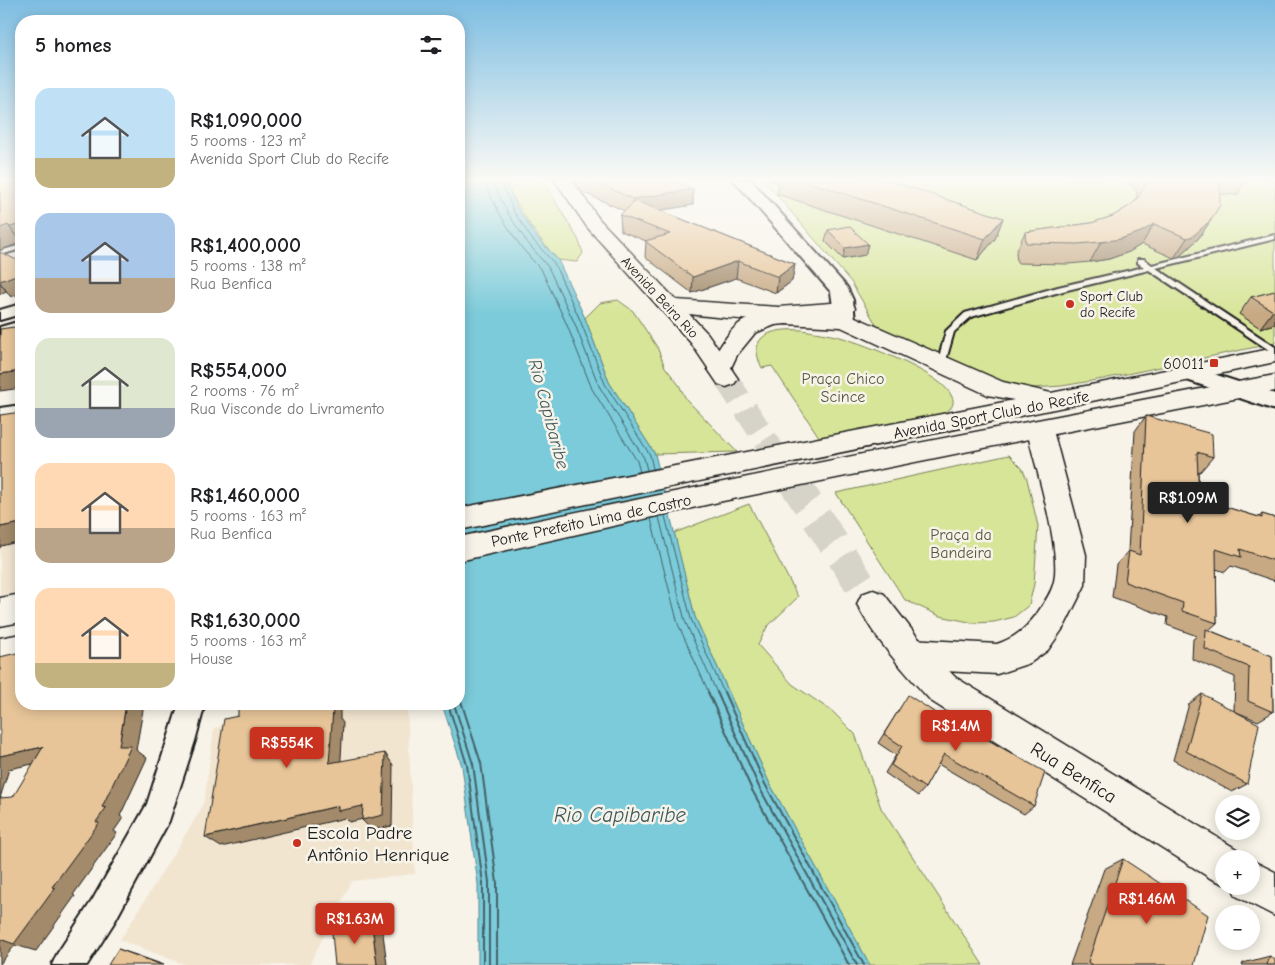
<!DOCTYPE html>
<html lang="en">
<head>
<meta charset="utf-8">
<style>
  body { margin:0; font-family:"Comic Neue",sans-serif; background:#f6f6f6; color:#202124; height:100vh; display:flex; flex-direction:column; font-size:19px; white-space:nowrap }
  * { box-sizing:border-box; margin:0 }
  p { font-size:16px; color:#757577 }
  .icon { flex:none; width:28px; height:28px; fill:none; stroke:currentColor; stroke-width:2; stroke-linecap:round; stroke-linejoin:round }
  .map { position:relative; flex:1; overflow:hidden }
  .side { position:absolute; left:15px; top:15px; width:450px; height:695px; display:flex; flex-direction:column; background:#fff; border-radius:20px; box-shadow:0 2px 12px #0003 }
  .side>* { flex:none }
  .tools { position:absolute; left:1215px; top:795px; display:grid; gap:10px }
  .tools a { display:grid; place-items:center; width:45px; height:45px; border-radius:50%; background:#fff; box-shadow:0 2px 12px #0003; font-size:25px }
  .price { position:absolute; translate:-50% -42px; padding:0 11px; border-radius:5px; background:#c8321e; color:#fff; font-size:16px; line-height:32px; filter:drop-shadow(0 1px 2px #0008) }
  .price::after { content:''; position:absolute; left:50%; top:30px; width:15px; height:11px; margin-left:-8px; background:inherit; clip-path:polygon(0 0,100% 0,50% 100%) }
  .price.active { background:#222; color:#fff }
  ul { padding:0; list-style:none }
  li { display:flex; align-items:center; gap:15px; height:125px; padding:0 20px }
  li span { display:grid; place-items:center; flex:none; width:140px; height:100px; border-radius:15px; color:#555 }
  li>.icon { margin-inline-start:auto }
  span .icon { width:60px; height:60px; fill:#fffc; stroke-width:1 }
  li b { font-size:21px }
  h2 { display:flex; justify-content:space-between; align-items:center; height:60px; padding:0 20px; font-size:21px }
  .map>svg:first-child { display:block }
  .built { fill:#f2e5d0 }
  .green { fill:#d7e598; stroke:#7a805a }
  .water { fill:#7ccbda; stroke:#56858e }
  .lines { fill:none; stroke-linecap:round; stroke-linejoin:round }
  .shore-far1 { stroke:#426268; stroke-width:1 }
  .shore { stroke:#426268; stroke-width:2 }
  .primary-tunnel-far1 { stroke:#d6d3c9; stroke-width:24; stroke-dasharray:24 12; stroke-linecap:butt }
  .primary-tunnel { stroke:#d6d3c9; stroke-width:31; stroke-dasharray:31 16; stroke-linecap:butt }
  .service-casing { stroke:#1c1c1c; stroke-width:4 }
  .minor-casing { stroke:#1c1c1c; stroke-width:4 }
  .tertiary-casing { stroke:#1c1c1c; stroke-width:4 }
  .secondary-casing { stroke:#1c1c1c; stroke-width:3 }
  .primary-casing { stroke:#1c1c1c; stroke-width:3 }
  .trunk-casing { stroke:#1c1c1c; stroke-width:3 }
  .service { fill:#f7f3e8; fill-rule:evenodd }
  .minor { fill:#f7f3e8; fill-rule:evenodd }
  .tertiary { fill:#f7f3e8; fill-rule:evenodd }
  .secondary { fill:#f7f3e8; fill-rule:evenodd }
  .primary { fill:#f7f3e8; fill-rule:evenodd }
  .trunk { fill:#f7f3e8; fill-rule:evenodd }
  .wall { fill:#c7a984; stroke:#1c1c1c }
  .shaded-wall { fill:#a28a6b; stroke:#1c1c1c }
  .building { fill:#e7c599; stroke:#1c1c1c }
  .poi-dot { fill:#c8321e; stroke:#f7f3e8; stroke-width:2 }
  .labels { text-anchor:middle; stroke-width:5; stroke-linejoin:round; paint-order:stroke }
  .far-poi-label { font-size:14px; fill:#1c1c1c; stroke:#f7f3e8; text-anchor:start }
  .far-street-label { font-size:14px; fill:#1c1c1c; stroke:#f7f3e8 }
  .poi-label { font-size:16px; fill:#1c1c1c; stroke:#f7f3e8; text-anchor:end }
  .park-label { font-size:16px; fill:#545841; stroke:#f7f3e8 }
  .street-label { font-size:16px; fill:#1c1c1c; stroke:#f7f3e8 }
  .water-label { font-size:18px; font-style:italic; fill:#3e595e; stroke:#f7f3e8 }
  .near-street-label { font-size:19px; fill:#1c1c1c; stroke:#f7f3e8 }
  .near-poi-label { font-size:19px; fill:#1c1c1c; stroke:#f7f3e8; text-anchor:start }
  .near-water-label { font-size:21px; font-style:italic; fill:#3e595e; stroke:#f7f3e8 }
</style>
</head>
<body>
<div class="map">
<svg width="1275" height="965" viewBox="0 0 1275 965">
  <rect width="100%" height="100%" fill="#f7f3e8"/>
  <filter id="ink" filterUnits="userSpaceOnUse"><feTurbulence type="fractalNoise" baseFrequency=".02" numOctaves="2"/><feDisplacementMap in="SourceGraphic" scale="10" xChannelSelector="R" yChannelSelector="G"/><feConvolveMatrix kernelMatrix="1 2 1 2 8 2 1 2 1" color-interpolation-filters="sRGB"/></filter>
  <g filter="url(#ink)">
    <!-- built -->
    <path class="built" d="M 21,507 L 21,592 L 0,596 L 0,509 Z
      M 328,704 L 407,704 L 415,874 L 352,881 L 309,965 L 186,965 L 120,940 L 200,811 L 205,797 L 214,728 Z"/>
    <!-- green -->
    <path class="green" d="M 504,179 L 542,179 L 578,239 L 583,253 L 577,262 L 558,260 C 535,235 519,210 504,179 Z
      M 763,179 L 1275,179 L 1275,343 L 1103,379 L 1062,386 L 1034,388 L 1008,384 L 977,374 L 877,326 L 851,282 Z
      M 618,300 L 633,311 L 657,347 L 665,367 L 679,385 L 686,399 L 737,452 L 655,454 L 609,382 L 585,318 L 600,303 Z
      M 802,330 C 815,332 827,334 840,337 C 864,344 944,374 952,397 C 954,401 953,405 951,408 L 942,415 L 821,440 L 772,366 L 762,368 C 745,334 774,328 802,330 Z
      M 1009,455 L 1022,468 L 1027,479 L 1038,526 L 1034,584 L 1029,605 L 1014,617 L 994,622 L 974,623 L 940,616 L 905,600 L 836,493 Z
      M 749,504 L 798,597 L 767,627 L 758,645 L 792,684 L 833,712 L 855,734 L 881,808 L 983,965 L 870,965 L 769,782 L 695,617 L 674,533 Z"/>
    <!-- water -->
    <path class="water" d="M 459,179 L 504,179 L 518,209 L 536,236 L 558,260 L 585,318 L 609,382 L 655,454 L 695,617 L 769,782 L 870,965 L 478,965 L 478,884 L 462,766 L 442,704 L 459,704 Z"/>
    <g class="lines">
      <!-- shore-far1 -->
      <path class="shore-far1" d="M 486,179 L 487,189 L 502,218 L 521,247 L 542,271 L 567,325 L 592,389 L 637,461 L 640,472
        M 493,179 L 494,186 L 509,215 L 527,242 L 548,267 L 574,322 L 599,386 L 644,458 L 647,470
        M 500,179 L 514,212 L 532,239 L 554,263 L 580,320 L 605,384 L 650,455 L 653,469
        M 665,516 L 691,619 L 724,693
        M 659,517 L 685,621 L 717,693
        M 651,519 L 678,624 L 709,693"/>
      <!-- shore -->
      <path class="shore" d="M 708,692 L 752,790 L 849,965
        M 717,692 L 759,787 L 857,965
        M 724,692 L 765,784 L 864,965
        M 459,695 L 481,763 L 497,883 L 497,965
        M 448,704 L 467,765 L 483,883 L 483,965
        M 454,704 L 473,764 L 489,882 L 489,965"/>
      <!-- primary-tunnel-far1 -->
      <path class="primary-tunnel-far1" d="M 726,379 L 791,479"/>
      <!-- primary-tunnel -->
      <path class="primary-tunnel" d="M 791,478 L 873,604"/>
      <defs>
        <path id="service" d="M 1275,235 L 1275,239 L 1156,268 L 1275,347 L 1275,354 L 1149,270 L 1063,291 L 971,317 L 954,332 L 944,367 L 941,368 L 937,365 L 946,331 L 965,313 L 1058,287 L 1144,267 L 1138,263 L 1138,259 L 1144,259 L 1152,265 Z
          M 21,245 L 21,249 L 0,255 L 0,251 Z"/>
        <path id="minor" d="M 21,304 L 21,314 L 0,320 L 0,310 Z
          M 21,321 L 21,331 L 0,337 L 0,327 Z
          M 21,405 L 21,417 L 0,420 L 0,408 Z
          M 179,704 L 205,704 L 195,741 L 169,821 L 115,921 L 87,965 L 52,965 L 57,954 L 93,899 L 147,804 Z"/>
        <path id="tertiary" d="M 733,179 L 750,179 L 847,287 L 853,300 L 855,321 L 852,325 L 845,327 L 838,325 L 835,321 L 831,292 Z
          M 1189,366 L 1275,394 L 1275,410 L 1181,378 L 1178,373 L 1181,368 Z"/>
        <path id="secondary" d="M 554,179 L 571,179 L 599,219 L 676,300 L 779,307 L 844,302 L 852,303 L 855,308 L 852,313 C 799,326 743,320 689,314 L 708,334 L 732,369 L 728,374 L 720,376 L 712,374 L 691,343 L 587,227 Z"/>
        <path id="primary" d="M 720,362 L 728,364 L 738,379 L 734,384 L 726,387 L 718,384 L 708,369 L 712,364 Z
          M 873,590 L 884,594 L 922,643 L 955,677 L 1238,850 L 1242,859 L 1224,859 L 1224,884 L 1210,878 L 931,701 C 904,671 875,640 857,604 L 862,594 Z
          M 1251,860 L 1275,872 L 1275,916 L 1236,896 L 1232,886 L 1251,886 Z"/>
        <path id="trunk" d="M 786,310 L 853,316 L 1003,382 L 1051,393 L 1275,348 L 1275,362 L 1059,408 L 459,530 L 459,508 L 1014,400 L 988,395 L 841,327 L 786,324 L 775,325 L 755,333 L 737,355 L 728,374 L 720,376 L 712,374 L 708,369 C 714,356 728,331 740,323 C 752,315 771,312 786,310 Z
          M 1275,375 L 1275,391 L 1054,434 L 1086,555 L 1085,585 L 1064,627 L 1048,650 L 1030,663 L 997,674 L 910,669 L 898,665 L 893,654 L 898,643 L 910,639 L 997,644 C 1015,638 1025,629 1036,615 C 1042,606 1050,595 1053,585 C 1063,555 1037,472 1029,439 L 723,501 L 459,561 L 459,537 C 730,479 1002,426 1275,375 Z
          M 21,594 L 21,622 L 0,626 L 0,598 Z
          M 21,634 L 21,664 L 0,668 L 0,638 Z"/>
      </defs>
      <!-- service casing -->
      <use href="#service" class="service-casing"/>
      <!-- minor casing -->
      <use href="#minor" class="minor-casing"/>
      <!-- tertiary casing -->
      <use href="#tertiary" class="tertiary-casing"/>
      <!-- secondary casing -->
      <use href="#secondary" class="secondary-casing"/>
      <!-- primary casing -->
      <use href="#primary" class="primary-casing"/>
      <!-- trunk casing -->
      <use href="#trunk" class="trunk-casing"/>
      <!-- service -->
      <use href="#service" class="service"/>
      <!-- minor -->
      <use href="#minor" class="minor"/>
      <!-- tertiary -->
      <use href="#tertiary" class="tertiary"/>
      <!-- secondary -->
      <use href="#secondary" class="secondary"/>
      <!-- primary -->
      <use href="#primary" class="primary"/>
      <!-- trunk -->
      <use href="#trunk" class="trunk"/>
    </g>
    <!-- wall -->
    <path class="wall" d="M 0,179 L 21,179 L 21,244 L 20,243 L 0,250 Z
      M 576,179 L 667,179 L 693,189 L 693,205 L 659,210 L 795,264 L 792,281 L 776,293 L 736,278 L 692,293 L 645,257 L 646,241 L 621,231 L 620,215 L 625,211 L 582,192 L 576,183 Z
      M 770,179 L 884,179 L 1003,218 L 995,239 L 977,260 L 777,194 L 779,184 Z
      M 1127,179 L 1247,179 L 1237,195 L 1220,194 L 1211,220 L 1198,239 L 1180,256 L 1174,258 L 1142,244 L 1129,252 L 1109,259 L 1090,262 L 1068,264 L 1017,263 L 1016,252 L 1025,232 L 1091,223 L 1113,216 L 1131,205 L 1136,200 L 1137,192 Z
      M 828,230 L 868,244 L 865,255 L 843,259 L 825,241 Z
      M 0,252 L 11,297 L 6,291 L 0,294 Z
      M 1275,291 L 1275,324 L 1260,328 L 1239,314 L 1251,297 Z
      M 1146,416 L 1213,457 L 1200,472 L 1198,471 L 1199,499 L 1259,517 L 1262,514 L 1275,518 L 1275,581 L 1231,566 L 1225,572 L 1216,569 L 1217,623 L 1209,630 L 1272,656 L 1273,712 L 1258,721 L 1234,711 L 1235,677 L 1192,659 L 1193,639 L 1197,636 L 1167,625 L 1168,617 L 1112,597 L 1116,565 L 1128,551 L 1135,431 Z
      M 1202,694 L 1247,784 L 1232,792 L 1173,760 L 1189,704 Z
      M 902,705 L 962,730 L 965,727 L 1034,806 L 1024,814 L 938,764 L 925,788 L 918,796 L 885,773 L 896,755 L 878,743 Z
      M 1123,859 L 1194,965 L 1070,965 L 1104,869 Z
      M 1270,956 L 1275,965 L 1242,965 L 1243,963 Z"/>
    <!-- shaded-wall -->
    <path class="shaded-wall" d="M 693,189 L 693,205 L 633,215 L 633,199 Z
      M 1003,218 L 995,239 L 977,260 L 985,239 Z
      M 1211,220 L 1198,239 L 1180,256 L 1174,258 L 1187,238 Z
      M 21,224 L 21,243 L 10,227 Z
      M 1154,224 L 1142,244 L 1129,252 L 1109,259 L 1090,262 L 1101,242 Z
      M 8,225 L 20,243 L 0,250 L 0,228 Z
      M 868,244 L 865,255 L 843,259 L 845,248 Z
      M 738,261 L 736,278 L 692,293 L 693,277 Z
      M 795,264 L 792,281 L 776,293 L 778,277 Z
      M 21,273 L 21,293 L 11,297 L 0,282 L 0,281 Z
      M 0,283 L 6,291 L 0,294 Z
      M 1273,311 L 1275,311 L 1275,324 L 1260,328 Z
      M 21,371 L 21,388 L 0,391 L 0,374 Z
      M 21,523 L 21,541 L 1,546 L 0,548 L 0,527 Z
      M 126,704 L 144,704 L 136,750 L 147,758 L 120,816 L 123,818 L 114,831 L 117,833 L 73,895 L 75,896 L 36,951 L 15,945 L 0,964 L 0,938 L 52,887 L 96,822 L 102,807 L 119,746 Z
      M 329,704 L 335,704 L 340,711 L 340,719 L 343,723 L 340,775 L 329,763 Z
      M 43,747 L 61,758 L 9,769 L 0,798 L 0,756 Z
      M 385,753 L 393,765 L 392,826 L 372,830 L 362,820 Z
      M 338,806 L 363,806 L 373,817 L 349,822 L 345,818 L 221,847 L 205,837 Z
      M 371,917 L 382,926 L 387,965 L 377,965 Z
      M 118,949 L 136,955 L 164,965 L 162,965 Z"/>
    <!-- building -->
    <path class="building" d="M 0,179 L 21,179 L 21,224 L 10,227 L 8,225 L 0,228 Z
      M 588,179 L 667,179 L 693,189 L 633,199 Z
      M 799,179 L 884,179 L 1003,218 L 985,239 Z
      M 1147,179 L 1220,179 L 1220,205 L 1211,220 L 1193,236 L 1187,238 L 1154,224 L 1141,232 L 1120,239 L 1101,242 L 1078,244 L 1026,243 L 1025,232 L 1091,223 L 1113,216 L 1131,205 L 1137,199 L 1146,184 Z
      M 636,201 L 795,264 L 778,277 L 738,261 L 693,277 L 645,241 L 670,234 L 620,215 Z
      M 849,226 L 868,244 L 845,248 L 828,230 Z
      M 0,252 L 21,262 L 21,273 L 0,281 Z
      M 1275,291 L 1275,311 L 1273,311 L 1251,297 Z
      M 21,326 L 21,371 L 0,374 L 0,329 Z
      M 21,412 L 21,523 L 0,527 L 0,415 Z
      M 1146,416 L 1212,434 L 1213,457 L 1197,452 L 1199,499 L 1262,518 L 1262,514 L 1275,518 L 1275,561 L 1240,549 L 1241,557 L 1216,549 L 1217,623 L 1182,611 L 1183,603 L 1125,582 L 1129,551 L 1140,555 Z
      M 1206,629 L 1272,656 L 1273,712 L 1248,701 L 1249,667 L 1205,649 Z
      M 21,652 L 21,704 L 126,704 L 119,746 L 131,746 L 102,807 L 106,808 L 96,822 L 99,823 L 52,887 L 55,888 L 14,944 L 0,939 L 0,798 L 13,797 L 43,747 L 0,756 L 0,657 Z
      M 1202,694 L 1259,724 L 1247,784 L 1186,751 Z
      M 908,695 L 963,731 L 965,727 L 1045,772 L 1034,806 L 944,754 L 925,788 L 891,765 L 902,746 L 884,734 Z
      M 238,704 L 330,704 L 329,710 L 333,710 L 329,763 L 385,753 L 383,815 L 362,820 L 363,806 L 338,811 L 338,806 L 205,837 L 224,719 L 238,716 Z
      M 1123,859 L 1208,915 L 1194,965 L 1092,965 L 1088,962 Z
      M 371,917 L 377,965 L 335,965 L 332,933 Z
      M 118,949 L 162,965 L 108,965 Z
      M 1270,956 L 1275,960 L 1275,965 L 1267,965 Z"/>
  </g>
  <!-- sky -->
  <linearGradient id="sky" x2="0" y2="1"><stop stop-color="#7dbde2"/><stop offset="0.57" stop-color="#fbfaf5"/><stop offset="1" stop-color="#fbfaf5" stop-opacity="0"/></linearGradient>
  <rect width="1275" height="315" fill="url(#sky)"/>
  <!-- markers -->
  <g class="poi-dot">
    <circle cx="1070" cy="304" r="5"/>
    <rect x="1209" y="358" width="10" height="10" rx="2.5"/>
    <circle cx="297" cy="843" r="5"/>
  </g>
  <g class="labels">
    <!-- far-poi labels -->
    <g class="far-poi-label">
      <text x="1080" y="301">Sport Club<tspan x="1080" dy="16">do Recife</tspan></text>
    </g>
    <!-- far-street labels -->
    <g class="far-street-label">
      <text transform="translate(660 297) rotate(47)" y="5">Avenida Beira Rio</text>
    </g>
    <!-- poi labels -->
    <g class="poi-label">
      <text x="1204" y="369">60011</text>
    </g>
    <!-- park labels -->
    <g class="park-label">
      <text x="843" y="384">Praça Chico<tspan x="843" dy="18">Scince</tspan></text>
      <text x="961" y="540">Praça da<tspan x="961" dy="18">Bandeira</tspan></text>
    </g>
    <!-- street labels -->
    <g class="street-label">
      <text transform="translate(991 414) rotate(-11)" y="6">Avenida Sport Club do Recife</text>
      <text transform="translate(591 520) rotate(-12)" y="6">Ponte Prefeito Lima de Castro</text>
    </g>
    <!-- water labels -->
    <g class="water-label">
      <text transform="translate(549 414) rotate(75)" y="6">Rio Capibaribe</text>
    </g>
    <!-- near-street labels -->
    <g class="near-street-label">
      <text transform="translate(1074 772) rotate(32)" y="7">Rua Benfica</text>
    </g>
    <!-- near-poi labels -->
    <g class="near-poi-label">
      <text x="307" y="839">Escola Padre<tspan x="307" dy="22">Antônio Henrique</tspan></text>
    </g>
    <!-- near-water labels -->
    <g class="near-water-label">
      <text x="620" y="822">Rio Capibaribe</text>
    </g>
  </g>
</svg>
<div class="tools">
<a><svg class="icon" aria-label="layers" viewBox="0 0 24 24"><path d="M12 4l9 5-9 5-9-5zM3 14l9 5 9-5"/></svg></a>
<a>+</a>
<a>−</a>
</div>
<b class="price active" style="left:1188px;top:524px">R$1.09M</b>
<b class="price" style="left:956px;top:752px">R$1.4M</b>
<b class="price" style="left:287px;top:769px">R$554K</b>
<b class="price" style="left:1147px;top:925px">R$1.46M</b>
<b class="price" style="left:355px;top:945px">R$1.63M</b>
<section class="side">
<h2>5 homes<svg class="icon" aria-label="filters" viewBox="0 0 24 24"><path d="M4 7h16M4 17h16"/><circle cx="9" cy="7" r="2"/><circle cx="15" cy="17" r="2"/></svg></h2>
<ul>
<li><span style="background:linear-gradient(#bfe0f5 70%,#c2b280 0)"><svg class="icon" aria-label="home" viewBox="0 0 24 24"><path d="M3 11l9-7 9 7M6 9v11h12V9"/></svg></span><div><b>R$1,090,000</b><p>5 rooms · 123 m²</p><p>Avenida Sport Club do Recife</p></div></li>
<li><span style="background:linear-gradient(#a9c7e8 65%,#b9a48a 0)"><svg class="icon" aria-label="home" viewBox="0 0 24 24"><path d="M3 11l9-7 9 7M6 9v11h12V9"/></svg></span><div><b>R$1,400,000</b><p>5 rooms · 138 m²</p><p>Rua Benfica</p></div></li>
<li><span style="background:linear-gradient(#dfe7d0 70%,#9aa5b1 0)"><svg class="icon" aria-label="home" viewBox="0 0 24 24"><path d="M3 11l9-7 9 7M6 9v11h12V9"/></svg></span><div><b>R$554,000</b><p>2 rooms · 76 m²</p><p>Rua Visconde do Livramento</p></div></li>
<li><span style="background:linear-gradient(#ffd9b3 65%,#b9a48a 0)"><svg class="icon" aria-label="home" viewBox="0 0 24 24"><path d="M3 11l9-7 9 7M6 9v11h12V9"/></svg></span><div><b>R$1,460,000</b><p>5 rooms · 163 m²</p><p>Rua Benfica</p></div></li>
<li><span style="background:linear-gradient(#ffd9b3 75%,#c2b280 0)"><svg class="icon" aria-label="home" viewBox="0 0 24 24"><path d="M3 11l9-7 9 7M6 9v11h12V9"/></svg></span><div><b>R$1,630,000</b><p>5 rooms · 163 m²</p><p>House</p></div></li>
</ul>
</section>
</div>
</body>
</html>
